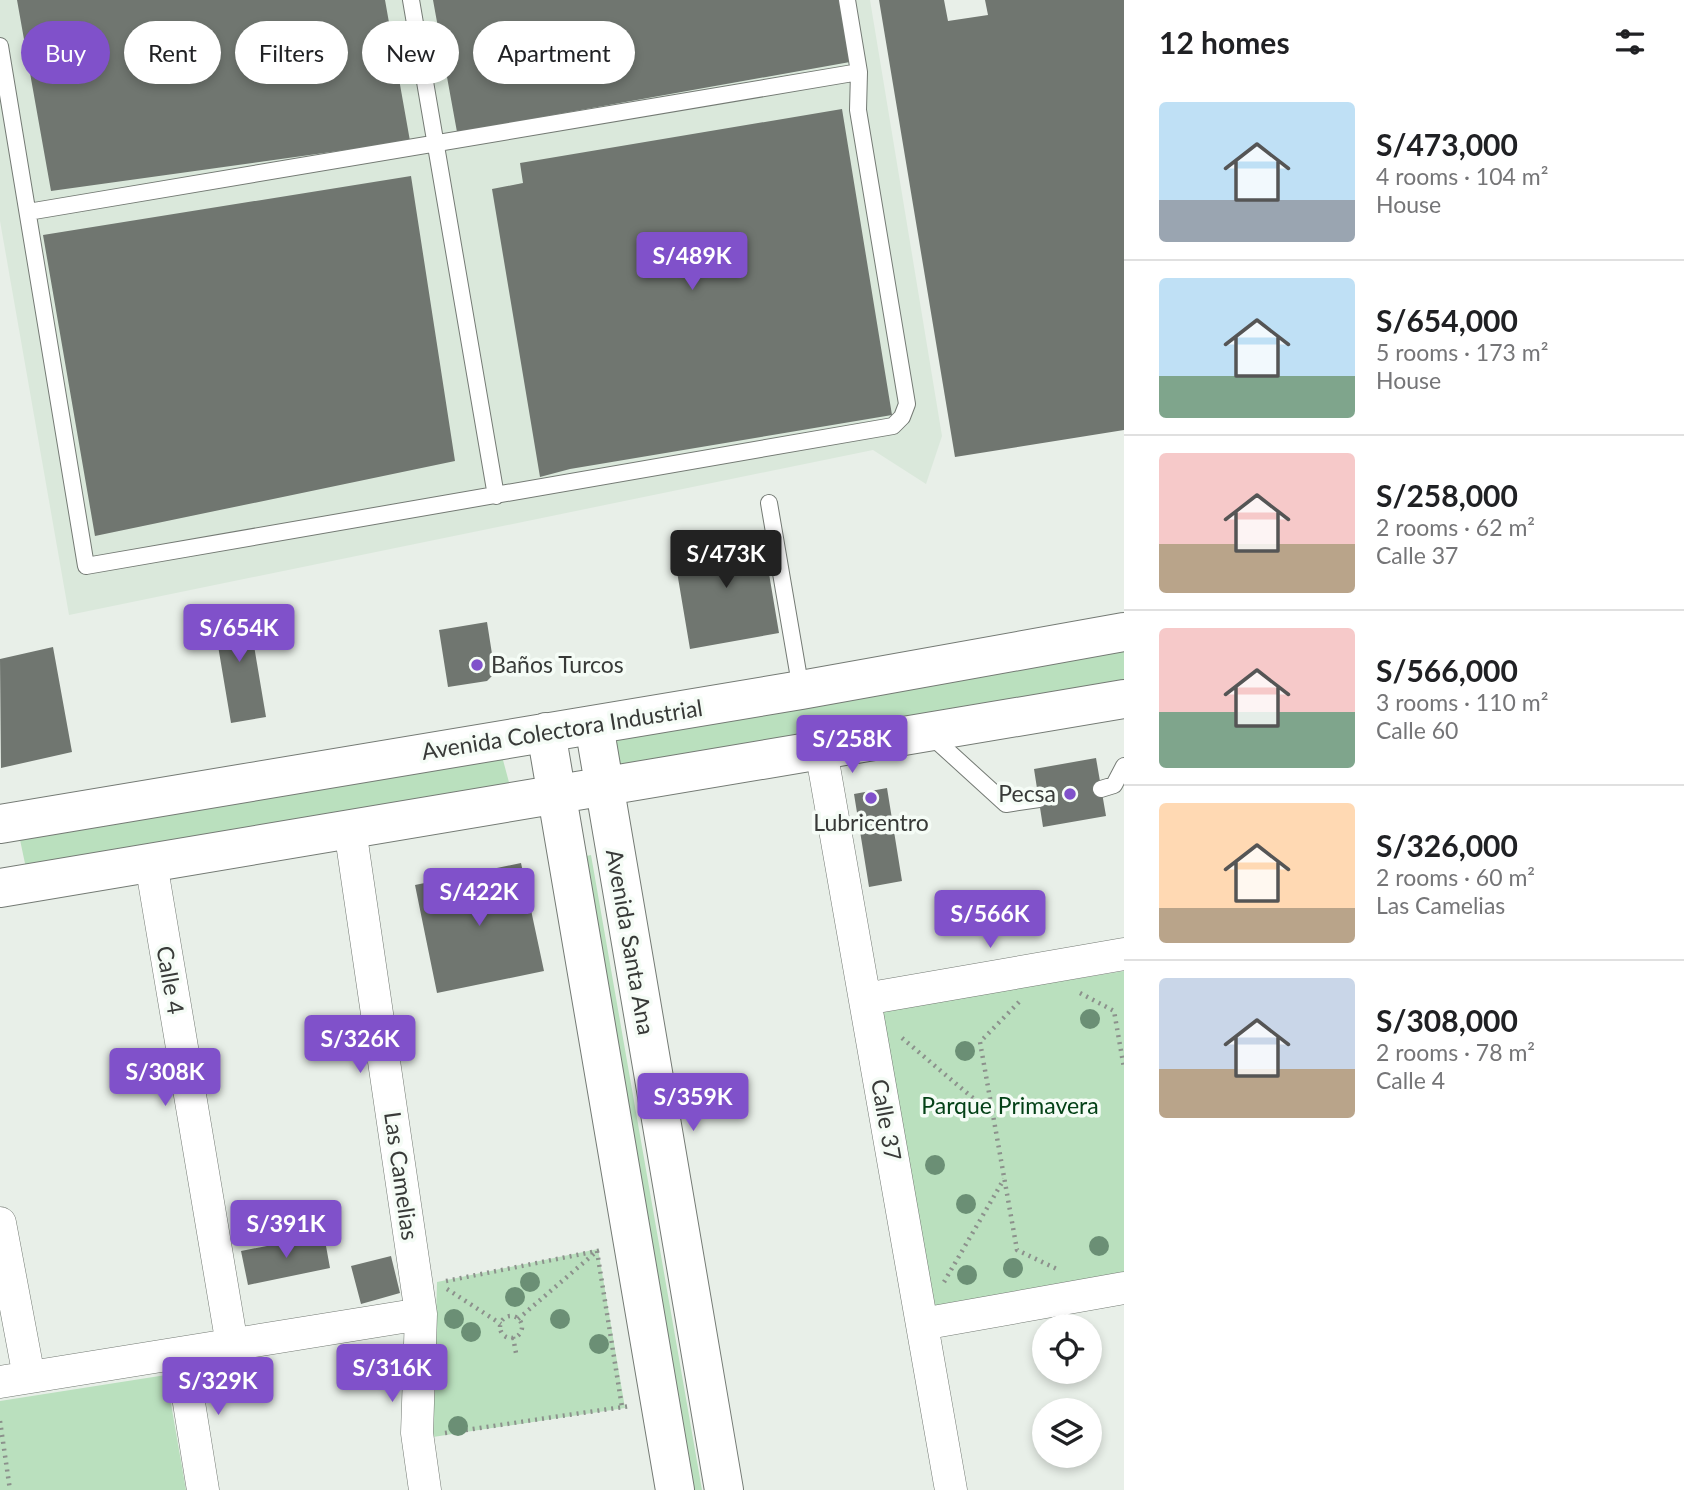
<!DOCTYPE html>
<html lang="en">
<head>
<meta charset="utf-8">
<style>
  body { margin:0; font-family:Lato,sans-serif; background:#f6f6f6; color:#202124; height:100vh; display:flex; flex-direction:column; font-size:26px; white-space:nowrap }
  * { box-sizing:border-box; margin:0 }
  p { font-size:23px; color:#757577 }
  .icon { flex:none; width:38px; height:38px; fill:none; stroke:currentColor; stroke-width:2; stroke-linecap:round; stroke-linejoin:round }
  .map { position:relative; flex:1; overflow:hidden }
  .side { display:flex; flex-direction:column; background:#fff; width:560px }
  .side>* { flex:none }
  .hud { position:absolute; left:21px; top:21px; width:665px; height:63px; display:flex; gap:14px }
  .buttons { position:absolute; left:1032px; top:1314px; display:grid; gap:14px }
  .buttons a { display:grid; place-items:center; width:70px; height:70px; border-radius:50%; background:#fff; box-shadow:0 4px 10px #0003; font-size:35px }
  .price { position:absolute; translate:-50% -60px; padding:0 16px; border-radius:7px; background:#8051ca; color:#fff; font-size:23px; line-height:46px; filter:drop-shadow(0 2px 4px #0008) }
  .price::after { content:''; position:absolute; left:50%; top:42px; width:21px; height:16px; margin-left:-10px; background:inherit; clip-path:polygon(0 0,100% 0,50% 100%) }
  .price.selected { background:#222; color:#fff }
  ul { padding:0; list-style:none }
  li { display:flex; align-items:center; gap:21px; height:175px; padding:0 35px }
  li+li { border-top:2px solid #e0e0e0 }
  li span { display:grid; place-items:center; flex:none; width:196px; height:140px; border-radius:7px; color:#555 }
  li>.icon { margin-inline-start:auto }
  span .icon { width:84px; height:84px; fill:#fffc; stroke-width:1 }
  li b { font-size:30px }
  h2 { display:flex; justify-content:space-between; align-items:center; height:84px; padding:0 35px; font-size:30px }
  .pill { padding:0 24px; border-radius:32px; background:#fff; box-shadow:0 4px 10px #0003; font-size:24px; line-height:63px }
  .pill.selected { background:#8051ca; color:#fff }
  main { display:flex; flex:1; min-height:0 }
  .map>svg:first-child { display:block }
  .built { fill:#dae8db }
  .green { fill:#bae0be }
  .building { fill:#707670 }
  .lines { fill:none; stroke-linecap:round; stroke-linejoin:round }
  .lane-casing { stroke:#747a74; stroke-width:18 }
  .street-casing { stroke:#747a74; stroke-width:33 }
  .secondary-casing { stroke:#747a74; stroke-width:40 }
  .path { stroke:#8c918c; stroke-width:4.5; stroke-dasharray:2 5; stroke-linecap:butt }
  .lane { stroke:#fff; stroke-width:16 }
  .street { stroke:#fff; stroke-width:32 }
  .secondary { stroke:#fff; stroke-width:38 }
  .tree { fill:#6b8f75 }
  .poi-dot { fill:#8051ca; stroke:#f5fcf6; stroke-width:2.5 }
  .labels { text-anchor:middle; stroke-width:7; stroke-linejoin:round; paint-order:stroke }
  .poi-label { font-size:23px; fill:#383a38; stroke:#f5fcf6; text-anchor:start }
  .street-label { font-size:23px; fill:#383a38; stroke:#f5fcf6 }
  .park-label { font-size:23px; fill:#044117; stroke:#f5fcf6 }
</style>
</head>
<body>
<main>
<div class="map">
<svg width="1124" height="1490" viewBox="0 0 1124 1490">
  <rect width="100%" height="100%" fill="#e8efe8"/>
  <!-- built -->
  <path class="built" d="M 0,0 L 870,0 L 942,436 L 926,484 L 873,450 L 69,615 L 0,221 Z"/>
  <!-- green -->
  <path class="green" d="M 1124,648 L 1124,682 L 621,768 L 616,741 L 618,737 Z
    M 500,757 L 503,760 L 510,786 L 27,873 L 19,835 Z
    M 591,855 L 702,1490 L 681,1490 L 572,859 Z
    M 1124,971 L 1124,1276 L 928,1311 L 878,1011 Z
    M 598,1249 L 625,1408 L 433,1437 L 437,1282 Z
    M 166,1375 L 186,1490 L 0,1490 L 0,1401 Z"/>
  <!-- building -->
  <path class="building" d="M 17,0 L 385,0 L 410,141 L 51,191 Z
    M 433,0 L 840,0 L 850,62 L 457,132 Z
    M 879,0 L 944,0 L 948,21 L 988,15 L 985,0 L 1124,0 L 1124,430 L 955,457 Z
    M 842,109 L 892,415 L 570,469 L 540,477 L 492,189 L 523,183 L 520,163 Z
    M 411,176 L 455,461 L 95,536 L 43,235 Z
    M 762,532 L 779,633 L 690,649 L 673,548 Z
    M 247,604 L 266,717 L 231,723 L 212,610 Z
    M 487,622 L 495,673 L 487,681 L 448,687 L 439,630 Z
    M 53,647 L 72,752 L 1,768 L 0,659 Z
    M 1096,758 L 1106,816 L 1043,827 L 1034,769 Z
    M 887,788 L 902,881 L 869,887 L 854,794 Z
    M 521,863 L 544,971 L 437,993 L 415,885 Z
    M 324,1235 L 330,1268 L 248,1285 L 241,1251 Z
    M 391,1256 L 400,1293 L 361,1304 L 351,1266 Z"/>
  <g class="lines">
    <defs>
      <path id="lane" d="M 411,0 L 496,496
        M 0,46 L 86,566 L 893,426 L 902,417 L 907,404 L 858,110 L 859,72 L 847,0
        M 28,212 L 859,72
        M 769,503 L 801,690
        M 929,734 L 1006,804 L 1039,799
        M 1101,789 L 1114,785 L 1124,766"/>
      <path id="street" d="M 821,750 L 951,1490
        M 350,829 L 421,1314 L 417,1433 L 425,1490
        M 151,863 L 232,1345
        M 865,999 L 1124,954
        M 0,1223 L 29,1377
        M 922,1324 L 1124,1288
        M 181,1353 L 203,1490
        M 0,1382 L 421,1314"/>
      <path id="secondary" d="M 594,725 L 724,1490
        M 546,732 L 675,1490
        M 0,824 L 801,690 L 1124,632
        M 0,888 L 1124,699"/>
    </defs>
    <!-- lane casing -->
    <use href="#lane" class="lane-casing"/>
    <!-- street casing -->
    <use href="#street" class="street-casing"/>
    <!-- secondary casing -->
    <use href="#secondary" class="secondary-casing"/>
    <!-- path -->
    <path class="path" d="M 1080,993 L 1114,1011 L 1124,1068
      M 1019,1002 L 980,1042 L 1017,1250 L 1059,1270
      M 902,1038 L 993,1115
      M 597,1251 L 622,1407
      M 446,1281 L 602,1250
      M 944,1282 L 1004,1179
      M 447,1289 L 501,1324
      M500 1327a11 11 0 1 1 22 0a11 11 0 1 1-22 0Z
      M 518,1319 L 596,1252
      M 513,1337 L 516,1353
      M 0,1421 L 10,1490
      M 445,1433 L 630,1406"/>
    <!-- lane -->
    <use href="#lane" class="lane"/>
    <!-- street -->
    <use href="#street" class="street"/>
    <!-- secondary -->
    <use href="#secondary" class="secondary"/>
  </g>
  <!-- trees -->
  <g class="tree">
    <circle cx="1090" cy="1019" r="10"/>
    <circle cx="965" cy="1051" r="10"/>
    <circle cx="935" cy="1165" r="10"/>
    <circle cx="966" cy="1204" r="10"/>
    <circle cx="1099" cy="1246" r="10"/>
    <circle cx="1013" cy="1268" r="10"/>
    <circle cx="967" cy="1275" r="10"/>
    <circle cx="530" cy="1282" r="10"/>
    <circle cx="515" cy="1297" r="10"/>
    <circle cx="454" cy="1319" r="10"/>
    <circle cx="560" cy="1319" r="10"/>
    <circle cx="471" cy="1332" r="10"/>
    <circle cx="599" cy="1344" r="10"/>
    <circle cx="458" cy="1426" r="10"/>
  </g>
  <!-- markers -->
  <g class="poi-dot">
    <circle cx="477" cy="665" r="7"/>
    <circle cx="1070" cy="794" r="7"/>
    <circle cx="871" cy="798" r="7"/>
  </g>
  <g class="labels">
    <!-- poi labels -->
    <g class="poi-label">
      <text x="491" y="673">Baños Turcos</text>
      <text x="1056" y="802" text-anchor="end">Pecsa</text>
      <text x="871" y="831" text-anchor="middle">Lubricentro</text>
    </g>
    <!-- street labels -->
    <g class="street-label">
      <text transform="translate(562 730) rotate(-9)" y="8">Avenida Colectora Industrial</text>
      <text transform="translate(630 942) rotate(80)" y="8">Avenida Santa Ana</text>
      <text transform="translate(170 980) rotate(80)" y="8">Calle 4</text>
      <text transform="translate(886 1120) rotate(80)" y="8">Calle 37</text>
      <text transform="translate(401 1176) rotate(82)" y="8">Las Camelias</text>
    </g>
    <!-- park labels -->
    <g class="park-label">
      <text x="1010" y="1114">Parque Primavera</text>
    </g>
  </g>
</svg>
<div class="buttons">
<a><svg class="icon" aria-label="locate" viewBox="0 0 24 24"><circle cx="12" cy="12" r="6"/><path d="M12 2v4M12 18v4M2 12h4M18 12h4"/></svg></a>
<a><svg class="icon" aria-label="layers" viewBox="0 0 24 24"><path d="M12 4l9 5-9 5-9-5zM3 14l9 5 9-5"/></svg></a>
</div>
<b class="price" style="left:692px;top:292px">S/489K</b>
<b class="price selected" style="left:726px;top:590px">S/473K</b>
<b class="price" style="left:239px;top:664px">S/654K</b>
<b class="price" style="left:852px;top:775px">S/258K</b>
<b class="price" style="left:479px;top:928px">S/422K</b>
<b class="price" style="left:990px;top:950px">S/566K</b>
<b class="price" style="left:360px;top:1075px">S/326K</b>
<b class="price" style="left:165px;top:1108px">S/308K</b>
<b class="price" style="left:693px;top:1133px">S/359K</b>
<b class="price" style="left:286px;top:1260px">S/391K</b>
<b class="price" style="left:392px;top:1404px">S/316K</b>
<b class="price" style="left:218px;top:1417px">S/329K</b>
<div class="hud">
<a class="pill selected">Buy</a>
<a class="pill">Rent</a>
<a class="pill">Filters</a>
<a class="pill">New</a>
<a class="pill">Apartment</a>
</div>
</div>
<section class="side">
<h2>12 homes<svg class="icon" aria-label="filters" viewBox="0 0 24 24"><path d="M4 7h16M4 17h16"/><circle cx="9" cy="7" r="2"/><circle cx="15" cy="17" r="2"/></svg></h2>
<ul>
<li><span style="background:linear-gradient(#bfe0f5 70%,#9aa5b1 0)"><svg class="icon" aria-label="home" viewBox="0 0 24 24"><path d="M3 11l9-7 9 7M6 9v11h12V9"/></svg></span><div><b>S/473,000</b><p>4 rooms · 104 m²</p><p>House</p></div></li>
<li><span style="background:linear-gradient(#bfe0f5 70%,#7fa58c 0)"><svg class="icon" aria-label="home" viewBox="0 0 24 24"><path d="M3 11l9-7 9 7M6 9v11h12V9"/></svg></span><div><b>S/654,000</b><p>5 rooms · 173 m²</p><p>House</p></div></li>
<li><span style="background:linear-gradient(#f6c9c9 65%,#b9a48a 0)"><svg class="icon" aria-label="home" viewBox="0 0 24 24"><path d="M3 11l9-7 9 7M6 9v11h12V9"/></svg></span><div><b>S/258,000</b><p>2 rooms · 62 m²</p><p>Calle 37</p></div></li>
<li><span style="background:linear-gradient(#f6c9c9 60%,#7fa58c 0)"><svg class="icon" aria-label="home" viewBox="0 0 24 24"><path d="M3 11l9-7 9 7M6 9v11h12V9"/></svg></span><div><b>S/566,000</b><p>3 rooms · 110 m²</p><p>Calle 60</p></div></li>
<li><span style="background:linear-gradient(#ffd9b3 75%,#b9a48a 0)"><svg class="icon" aria-label="home" viewBox="0 0 24 24"><path d="M3 11l9-7 9 7M6 9v11h12V9"/></svg></span><div><b>S/326,000</b><p>2 rooms · 60 m²</p><p>Las Camelias</p></div></li>
<li><span style="background:linear-gradient(#c9d6e8 65%,#b9a48a 0)"><svg class="icon" aria-label="home" viewBox="0 0 24 24"><path d="M3 11l9-7 9 7M6 9v11h12V9"/></svg></span><div><b>S/308,000</b><p>2 rooms · 78 m²</p><p>Calle 4</p></div></li>
</ul>
</section>
</main>
</body>
</html>
